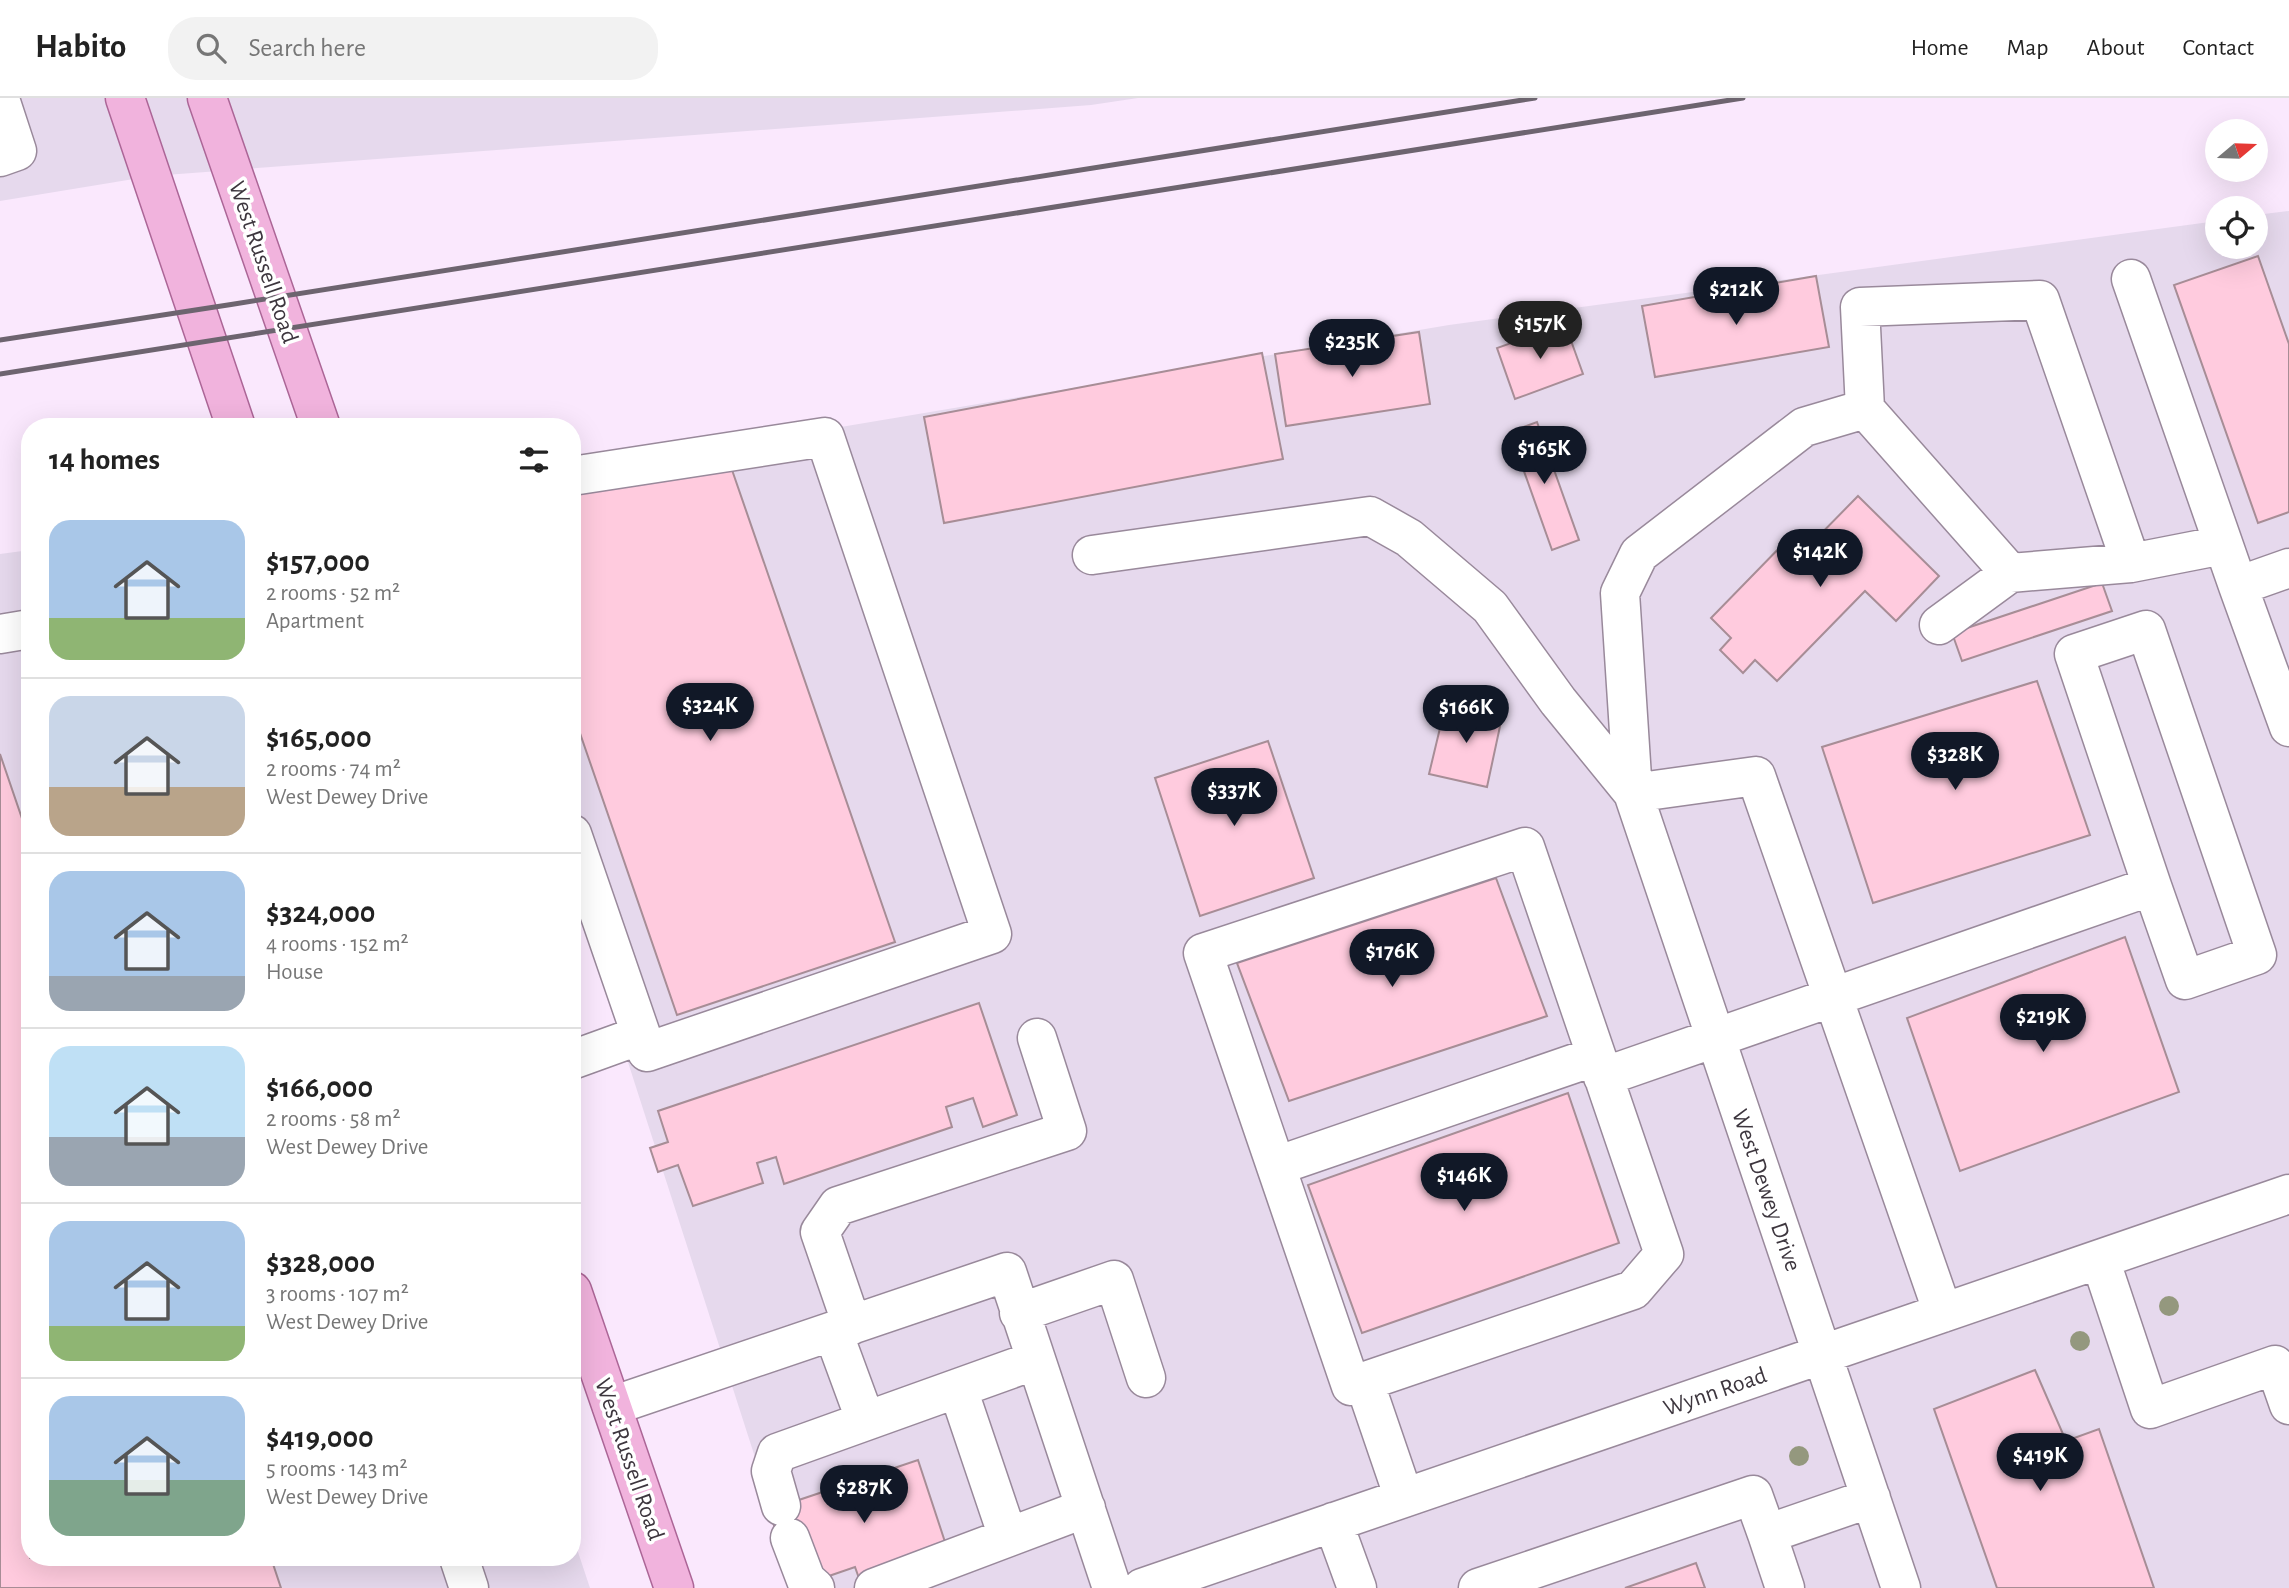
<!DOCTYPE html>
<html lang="en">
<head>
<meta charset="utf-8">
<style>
  body { margin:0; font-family:"Alegreya Sans",sans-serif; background:#f2f2f2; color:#222; height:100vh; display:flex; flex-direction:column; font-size:26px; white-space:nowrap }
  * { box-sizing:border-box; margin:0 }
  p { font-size:23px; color:#767676 }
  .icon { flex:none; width:38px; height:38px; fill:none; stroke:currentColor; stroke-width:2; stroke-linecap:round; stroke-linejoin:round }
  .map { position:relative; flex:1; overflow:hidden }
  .sheet { position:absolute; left:21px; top:320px; width:560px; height:1148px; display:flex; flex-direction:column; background:#fff; border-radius:28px; box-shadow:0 7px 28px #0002 }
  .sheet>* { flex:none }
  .needle { width:46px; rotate:71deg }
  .controls { position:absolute; left:2205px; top:21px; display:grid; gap:14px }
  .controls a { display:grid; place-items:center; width:63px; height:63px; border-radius:50%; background:#fff; box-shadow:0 7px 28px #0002; font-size:35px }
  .price { position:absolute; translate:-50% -60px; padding:0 16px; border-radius:24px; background:#111827; color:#fff; font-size:23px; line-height:46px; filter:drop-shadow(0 2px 4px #0008) }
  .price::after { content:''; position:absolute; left:50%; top:42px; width:21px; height:16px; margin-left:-10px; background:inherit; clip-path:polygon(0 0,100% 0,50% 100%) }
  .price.selected { background:#222; color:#fff }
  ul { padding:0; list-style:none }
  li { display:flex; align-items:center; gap:21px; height:175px; padding:0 28px }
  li+li { border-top:2px solid #e0e0e0 }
  li span { display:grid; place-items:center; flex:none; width:196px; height:140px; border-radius:21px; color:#555 }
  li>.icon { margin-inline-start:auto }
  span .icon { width:84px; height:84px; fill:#fffc; stroke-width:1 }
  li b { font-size:30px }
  h2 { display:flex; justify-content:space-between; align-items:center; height:84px; padding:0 28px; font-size:30px }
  header { display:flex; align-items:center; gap:42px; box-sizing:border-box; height:98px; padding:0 35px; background:#fff; border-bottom:2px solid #e0e0e0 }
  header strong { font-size:33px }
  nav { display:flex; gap:38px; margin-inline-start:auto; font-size:24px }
  .search { width:490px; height:63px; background:#f2f2f2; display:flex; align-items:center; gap:18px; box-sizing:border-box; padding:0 24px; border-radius:28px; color:#767676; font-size:26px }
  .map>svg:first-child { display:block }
  .industrial { fill:#e6d9ed }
  .building { fill:#ffcbde; stroke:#a78d96; stroke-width:2 }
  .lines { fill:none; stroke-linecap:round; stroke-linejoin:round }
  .minor-casing { stroke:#99899b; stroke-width:41 }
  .major-casing { stroke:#ac6697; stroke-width:41 }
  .minor { stroke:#fff; stroke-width:38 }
  .major { stroke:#f1b3dd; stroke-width:38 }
  .rail { stroke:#6d646f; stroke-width:5 }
  .tree { fill:#94987e }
  .labels { text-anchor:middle; stroke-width:7; stroke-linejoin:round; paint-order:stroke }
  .street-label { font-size:24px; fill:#3d363e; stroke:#fff }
</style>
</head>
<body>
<header>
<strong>Habito</strong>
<div class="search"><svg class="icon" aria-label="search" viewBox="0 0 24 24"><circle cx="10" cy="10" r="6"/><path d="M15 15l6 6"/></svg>Search here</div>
<nav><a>Home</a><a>Map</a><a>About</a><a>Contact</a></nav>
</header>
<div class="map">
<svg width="2289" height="1490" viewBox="0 0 2289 1490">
  <rect width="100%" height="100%" fill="#fae8fd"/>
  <!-- industrial -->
  <path class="industrial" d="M 0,0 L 1138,0 L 1091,7 L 152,78 L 0,103 Z
    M 2289,113 L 2289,1490 L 797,1490 L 572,790 L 572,374 L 1449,227 L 2217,123 L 2217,149 L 2256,149 L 2256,117 Z
    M 30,452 L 30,1460 L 572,1460 L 572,1436 L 590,1490 L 0,1490 L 0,456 Z"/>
  <!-- building -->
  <path class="building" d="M 2258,158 L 2289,246 L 2289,414 L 2258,425 L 2174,187 Z
    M 1816,178 L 1829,249 L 1655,279 L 1642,208 Z
    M 1565,226 L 1583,276 L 1515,301 L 1497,250 Z
    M 1419,234 L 1430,306 L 1286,328 L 1275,256 Z
    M 1262,255 L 1283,361 L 944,425 L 924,319 Z
    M 1537,324 L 1579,442 L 1552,452 L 1510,334 Z
    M 731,369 L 895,844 L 677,917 L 572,612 L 572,392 Z
    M 1858,398 L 1939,478 L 1896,523 L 1865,493 L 1777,583 L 1755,562 L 1743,575 L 1720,552 L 1731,540 L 1711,520 L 1791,438 L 1805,452 Z
    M 2102,485 L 2112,513 L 1962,563 L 1952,535 Z
    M 2037,583 L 2090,737 L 1873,805 L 1822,649 Z
    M 1446,605 L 1502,619 L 1487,689 L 1429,676 Z
    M 1268,643 L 1314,780 L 1200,818 L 1155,680 Z
    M 0,656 L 30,744 L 30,1460 L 271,1460 L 281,1490 L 0,1490 Z
    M 1496,780 L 1547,918 L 1289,1003 L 1237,865 Z
    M 2125,839 L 2179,994 L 1960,1073 L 1907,920 Z
    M 979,905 L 1017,1017 L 983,1029 L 973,1000 L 946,1009 L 952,1029 L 784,1086 L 776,1059 L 757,1065 L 763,1085 L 693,1108 L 678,1067 L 658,1074 L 650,1050 L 668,1044 L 658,1013 Z
    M 1568,995 L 1619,1145 L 1362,1235 L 1308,1087 Z
    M 2035,1272 L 2066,1343 L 2099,1331 L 2154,1490 L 1997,1490 L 1934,1311 Z
    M 918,1362 L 948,1453 L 860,1483 L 855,1469 L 823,1480 L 779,1443 L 769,1412 Z
    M 1696,1465 L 1705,1490 L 1625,1490 Z"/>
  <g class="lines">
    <defs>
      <path id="minor" d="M 0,1 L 17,53 L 0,59
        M 2131,181 L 2238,488 L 2289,470
        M 1865,311 L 1804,329 L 1639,456 L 1620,495 L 1633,695 L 1901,1490
        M 572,378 L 825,339 L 992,836 L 647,954 L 572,736
        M 1092,457 L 1370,418 L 1409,440 L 1490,509 L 1558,603 L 1633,695
        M 2131,465 L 2040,202 L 1860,209 L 1865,311 L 2010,475 L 2131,465 L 2223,447
        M 2238,488 L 2289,629
        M 1939,527 L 2010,475
        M 0,536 L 30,531
        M 1633,695 L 1756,678 L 1943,1215
        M 1525,749 L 1664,1156 L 1633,1192 L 1351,1288 L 1203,855 Z
        M 572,962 L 641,937
        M 1603,979 L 2152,788 L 2074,556 L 2146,532 L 2257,857 L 2185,882 L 2152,788
        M 1276,1068 L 1596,958
        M 2100,1161 L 2150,1311 L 2275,1267 L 2289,1307
        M 1019,1215 L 1114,1182 L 1146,1280
        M 852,1227 L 820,1134 L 838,1108 L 1067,1033 L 1037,940
        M 833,1234 L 865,1321
        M 1364,1283 L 1404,1400
        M 958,1291 L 1008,1439
        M 612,1308 L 1007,1174 L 1112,1490
        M 781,1408 L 771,1373 L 777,1355 L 1036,1262
        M 1333,1424 L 1357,1490
        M 790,1440 L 806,1482 L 815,1490
        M 459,1460 L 469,1490
        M 874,1490 L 1086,1410
        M 1142,1490 L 2289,1096
        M 1478,1490 L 1753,1397 L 1767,1436
        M 1785,1490 L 1767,1436 L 1871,1400"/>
      <path id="major" d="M 125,0 L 236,329
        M 207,0 L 321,329
        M 572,1193 L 674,1490"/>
    </defs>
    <!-- minor casing -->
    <use href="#minor" class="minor-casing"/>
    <!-- major casing -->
    <use href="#major" class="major-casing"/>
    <!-- minor -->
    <use href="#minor" class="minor"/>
    <!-- major -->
    <use href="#major" class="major"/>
    <!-- rail -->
    <path class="rail" d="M 0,242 C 512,164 1023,80 1535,0
      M 0,276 L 1743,0"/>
  </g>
  <!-- trees -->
  <g class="tree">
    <circle cx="2169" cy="1208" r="10"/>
    <circle cx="2080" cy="1243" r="10"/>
    <circle cx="1799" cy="1358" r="10"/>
  </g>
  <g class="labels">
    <!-- street labels -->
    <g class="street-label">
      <text transform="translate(264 164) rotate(71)" y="8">West Russell Road</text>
      <text transform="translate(1767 1092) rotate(71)" y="8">West Dewey Drive</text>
      <text transform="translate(1715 1293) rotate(-19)" y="8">Wynn Road</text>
      <text transform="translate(630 1361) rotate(71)" y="8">West Russell Road</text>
    </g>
  </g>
</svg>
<div class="controls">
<a><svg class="needle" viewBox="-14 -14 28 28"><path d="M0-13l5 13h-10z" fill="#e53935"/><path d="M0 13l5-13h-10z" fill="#767676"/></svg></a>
<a><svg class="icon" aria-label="locate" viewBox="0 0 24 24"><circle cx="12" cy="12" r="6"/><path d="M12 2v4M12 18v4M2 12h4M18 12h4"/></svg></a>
</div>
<b class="price" style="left:1736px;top:229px">$212K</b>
<b class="price selected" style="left:1540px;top:263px">$157K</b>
<b class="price" style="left:1352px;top:281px">$235K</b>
<b class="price" style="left:1544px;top:388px">$165K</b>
<b class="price" style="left:1820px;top:491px">$142K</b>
<b class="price" style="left:710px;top:645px">$324K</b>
<b class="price" style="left:1466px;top:647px">$166K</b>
<b class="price" style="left:1955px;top:694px">$328K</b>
<b class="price" style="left:1234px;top:730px">$337K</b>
<b class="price" style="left:1392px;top:891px">$176K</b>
<b class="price" style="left:2043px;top:956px">$219K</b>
<b class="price" style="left:1464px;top:1115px">$146K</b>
<b class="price" style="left:2040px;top:1395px">$419K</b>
<b class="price" style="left:864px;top:1427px">$287K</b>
<section class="sheet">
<h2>14 homes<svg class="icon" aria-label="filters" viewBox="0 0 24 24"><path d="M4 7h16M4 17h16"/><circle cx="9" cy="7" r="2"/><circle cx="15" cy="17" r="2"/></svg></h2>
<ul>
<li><span style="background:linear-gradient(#a9c7e8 70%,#8fb573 0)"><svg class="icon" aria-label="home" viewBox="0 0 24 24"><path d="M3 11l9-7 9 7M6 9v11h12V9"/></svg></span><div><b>$157,000</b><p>2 rooms · 52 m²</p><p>Apartment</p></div></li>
<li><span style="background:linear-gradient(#c9d6e8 65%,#b9a48a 0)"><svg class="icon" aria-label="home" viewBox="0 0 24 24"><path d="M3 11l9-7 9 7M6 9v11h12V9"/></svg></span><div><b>$165,000</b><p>2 rooms · 74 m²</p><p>West Dewey Drive</p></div></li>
<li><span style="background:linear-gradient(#a9c7e8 75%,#9aa5b1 0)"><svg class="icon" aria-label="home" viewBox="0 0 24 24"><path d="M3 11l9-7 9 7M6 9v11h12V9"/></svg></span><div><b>$324,000</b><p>4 rooms · 152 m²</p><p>House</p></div></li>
<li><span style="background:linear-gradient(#bfe0f5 65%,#9aa5b1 0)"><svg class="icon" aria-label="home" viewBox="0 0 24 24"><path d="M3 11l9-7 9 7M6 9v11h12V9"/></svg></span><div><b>$166,000</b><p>2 rooms · 58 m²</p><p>West Dewey Drive</p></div></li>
<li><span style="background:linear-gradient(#a9c7e8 75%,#8fb573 0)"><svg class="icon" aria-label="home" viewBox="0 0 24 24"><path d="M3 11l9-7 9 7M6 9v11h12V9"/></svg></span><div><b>$328,000</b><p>3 rooms · 107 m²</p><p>West Dewey Drive</p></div></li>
<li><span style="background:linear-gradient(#a9c7e8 60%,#7fa58c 0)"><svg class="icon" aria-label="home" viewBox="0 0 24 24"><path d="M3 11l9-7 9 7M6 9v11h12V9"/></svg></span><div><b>$419,000</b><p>5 rooms · 143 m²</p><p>West Dewey Drive</p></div></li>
</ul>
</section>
</div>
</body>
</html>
